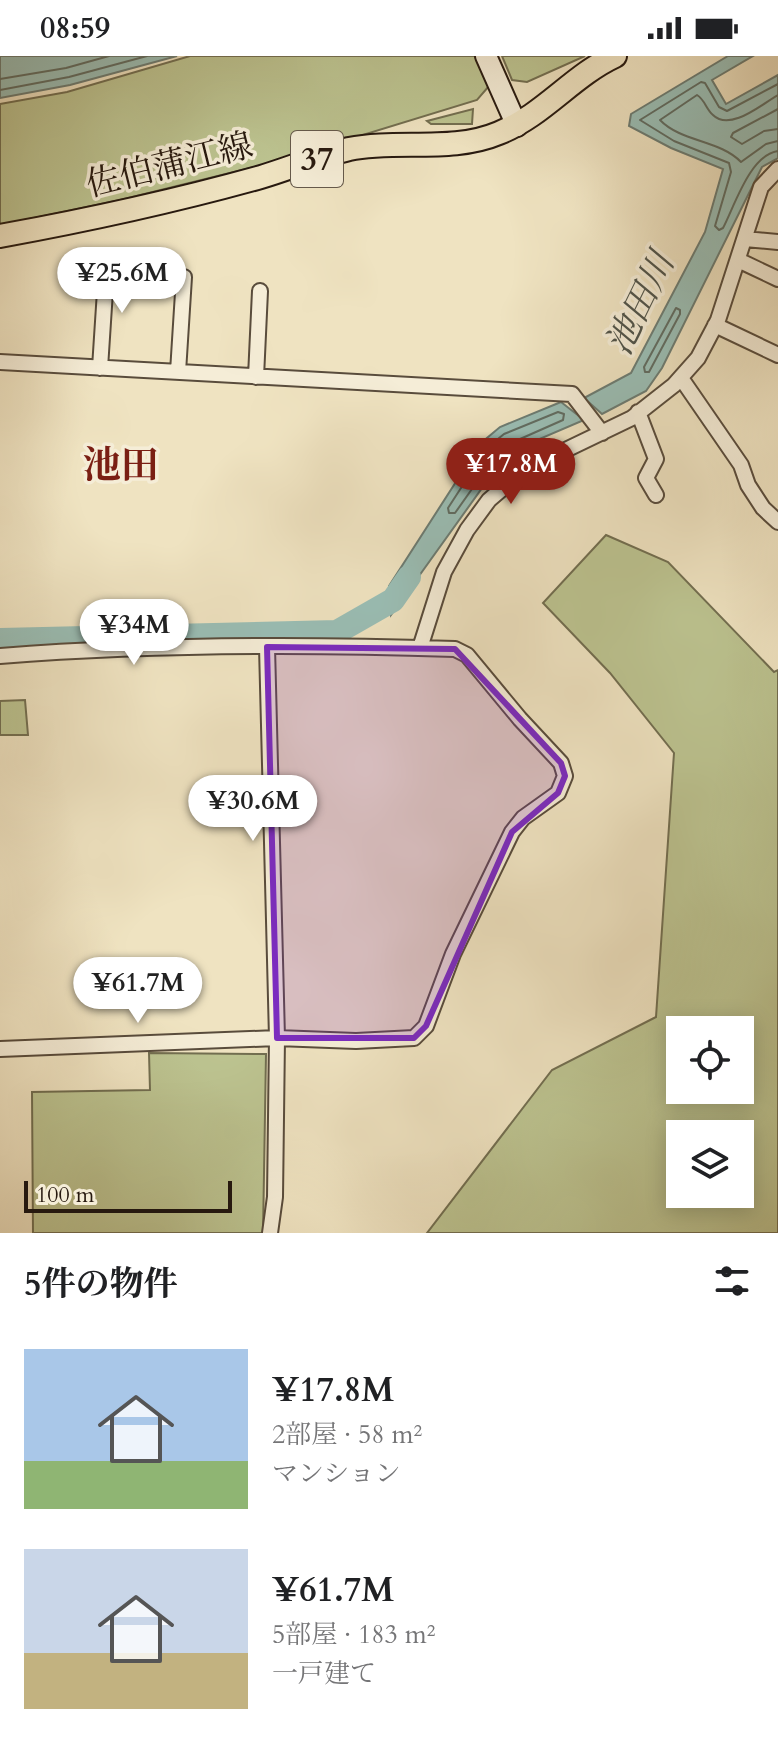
<!DOCTYPE html>
<html lang="ja">
<head>
<meta charset="utf-8">
<style>
  body { margin:0; font-family:Cardo,"Noto Serif JP",serif; background:#f6f6f6; color:#202124; height:100vh; display:flex; flex-direction:column; font-size:30px; white-space:nowrap }
  * { box-sizing:border-box; margin:0 }
  p { font-size:26px; color:#757577 }
  .icon { flex:none; width:44px; height:44px; fill:none; stroke:currentColor; stroke-width:2; stroke-linecap:round; stroke-linejoin:round }
  .map { position:relative; height:1177px; overflow:hidden }
  .sheet { display:flex; flex-direction:column; background:#fff; flex:1 }
  .sheet>* { flex:none }
  .tools { position:absolute; left:666px; top:960px; display:grid; gap:16px }
  .tools a { display:grid; place-items:center; width:88px; height:88px; border-radius:0px; background:#fff; box-shadow:0 4px 20px #0003; font-size:40px }
  .scale { position:absolute; left:24px; bottom:20px; width:208px; box-sizing:border-box; padding-left:8px; border:4px solid #27190f; border-top:0; font-size:22px; line-height:28px; white-space:nowrap; color:#27190f; -webkit-text-stroke:6px #f5edd7; paint-order:stroke }
  .price { position:absolute; translate:-50% -68px; padding:0 18px; border-radius:28px; background:#fff; color:#222; font-size:26px; line-height:52px; filter:drop-shadow(0 2px 4px #0008) }
  .price::after { content:''; position:absolute; left:50%; top:48px; width:24px; height:18px; margin-left:-12px; background:inherit; clip-path:polygon(0 0,100% 0,50% 100%) }
  .price.current { background:#8f2418; color:#fff }
  ul { padding:0; list-style:none }
  li { display:flex; align-items:center; gap:24px; height:200px; padding:0 24px }
  li span { display:grid; place-items:center; flex:none; width:224px; height:160px; border-radius:0px; color:#555 }
  li>.icon { margin-inline-start:auto }
  span .icon { width:96px; height:96px; fill:#fffc; stroke-width:1 }
  li b { font-size:34px }
  h2 { display:flex; justify-content:space-between; align-items:center; height:96px; padding:0 24px; font-size:34px }
  .status { display:flex; justify-content:space-between; align-items:center; height:56px; padding:0 40px; background:#fff; direction:ltr }
  .status svg { height:22px; fill:currentColor }
  .map>svg:first-child { display:block }
  .green { fill:#bcc390; stroke:#726e50; stroke-width:2; fill-rule:evenodd }
  .water { fill:#9abeb5; stroke:#6c7c73; stroke-width:2 }
  .lines { fill:none; stroke-linecap:round; stroke-linejoin:round }
  .shore { stroke:#606c62; stroke-width:2 }
  .river { stroke:#9abeb5; stroke-width:24 }
  .street-casing { stroke:#594c3c; stroke-width:18 }
  .secondary-casing { stroke:#27190f; stroke-width:24 }
  .primary-casing { stroke:#27190f; stroke-width:26 }
  .street { stroke:#f5edd7; stroke-width:14 }
  .secondary { stroke:#f5edd7; stroke-width:20 }
  .primary { stroke:#efe3c1; stroke-width:22 }
  .marked { fill:#7b2cbf; fill-opacity:0.2; stroke:#7b2cbf; stroke-width:6; stroke-linejoin:round }
  .labels { text-anchor:middle; stroke-width:7; stroke-linejoin:round; paint-order:stroke }
  .shield { fill:#f5edd7; stroke:#65594b; stroke-width:2 }
  .shield-label { font-size:32px; font-weight:bold; fill:#27190f }
  .street-label { font-size:34px; fill:#27190f; stroke:#f5edd7 }
  .water-label { font-size:36px; font-style:italic; fill:#4f5349; stroke:#f5edd7 }
  .quarter-label { font-size:38px; font-weight:bold; fill:#7a1f14; stroke:#f5edd7 }
</style>
</head>
<body>
<div class="status"><b>08:59</b><svg viewBox="0 0 49 12"><path d="M0 12V9h3v3zM5 12V6h3v6zM10 12V3h3v9zM15 12V0h3v12zM26 1h20v11H26zM47 4h2v5h-2z"/></svg></div>
<div class="map">
<svg width="778" height="1177" viewBox="0 0 778 1177">
  <rect width="100%" height="100%" fill="#efe3c1"/>
  <filter id="stains"><feTurbulence type="fractalNoise" baseFrequency=".0025" numOctaves="4"/><feColorMatrix values="0 0 0 0 .2 0 0 0 0 .09 0 0 0 0 .02 0 0 0 .5 -.17"/></filter>
  <radialGradient id="worn" r=".72"><stop offset=".6" stop-color="#630" stop-opacity="0"/><stop offset="1" stop-color="#630" stop-opacity=".3"/></radialGradient>
  <!-- green -->
  <path class="green" d="M 190,0 L 477,0 L 489,30 L 477,44 L 278,105 L 120,144 L 0,169 L 0,48 L 67,36 Z
    M 502,0 L 585,0 L 527,26 L 512,24 Z
    M 473,53 L 472,68 L 431,68 L 427,65 Z
    M 606,479 L 668,506 L 774,616 L 778,614 L 778,1177 L 427,1177 L 552,1014 L 656,961 L 674,697 L 610,617 L 543,547 ZM 680,974 L 740,974 L 740,1034 L 680,1034 ZM 680,1078 L 740,1078 L 740,1138 L 680,1138 Z
    M 25,644 L 28,679 L 0,679 L 0,645 Z
    M 149,997 L 266,998 L 263,1177 L 33,1177 L 32,1036 L 150,1034 Z"/>
  <!-- water -->
  <path class="water" d="M 0,0 L 177,0 L 70,29 L 0,42 Z
    M 728,0 L 753,0 L 712,24 L 726,48 L 778,19 L 778,102 L 762,111 L 662,312 L 646,335 L 602,358 L 584,342 L 631,317 L 705,176 L 723,113 L 671,92 L 629,70 L 631,58 Z
    M 561,346 L 584,364 L 516,393 L 490,421 L 391,559 L 389,530 L 481,387 L 500,371 Z"/>
  <g class="lines">
    <!-- shore -->
    <path class="shore" d="M 0,23 L 66,12 L 109,0
      M 778,28 L 727,55 L 719,51 L 705,27 L 701,26 L 640,64 L 674,85 L 729,107 L 731,116 L 715,170 L 719,174 L 723,172 C 735,149 750,99 778,95
      M 0,34 L 69,21 L 147,0
      M 778,39 C 762,48 730,76 713,59 C 706,53 705,44 697,39 L 660,64 C 681,86 720,84 741,106 L 766,88 L 778,85
      M 778,53 L 733,77 L 731,81 L 742,88 L 764,75 L 778,73
      M 676,252 L 680,254 L 680,258 L 649,316 L 645,316 L 644,311 Z
      M 558,356 L 564,358 L 563,364 L 511,387 L 484,416 L 455,457 L 449,457 L 448,452 L 487,392 L 504,378 Z"/>
    <!-- river -->
    <path class="river" d="M 0,584 L 337,576 L 393,544 L 409,521"/>
    <defs>
      <path id="street" d="M 745,183 L 778,186
        M 738,204 L 778,223
        M 715,269 L 778,299
        M 0,306 L 572,338 L 602,377
        M 100,312 L 107,204
        M 178,316 L 184,221
        M 256,321 L 260,235
        M 681,322 L 741,409 L 748,429 L 763,452 L 778,466
        M 638,356 L 656,403 L 646,422 L 656,439
        M 267,591 L 277,982 L 275,1141 L 270,1177
        M 420,592 L 444,516 L 467,474 L 489,444 L 524,414 L 632,362 L 674,329 L 698,302 L 718,264 L 761,131 L 778,113
        M 0,600 C 151,588 304,588 455,593 L 467,599 L 520,663 L 561,707 L 565,720 L 558,737 L 523,762 L 512,776 L 453,898 L 426,970 L 414,982 L 356,985 L 277,982 L 0,993"/>
      <path id="secondary" d="M 486,0 L 517,70"/>
      <path id="primary" d="M 0,180 C 88,164 175,145 261,121 C 291,112 319,100 349,93 C 398,83 452,97 499,77 C 544,59 572,20 615,0"/>
    </defs>
    <!-- street casing -->
    <use href="#street" class="street-casing"/>
    <!-- secondary casing -->
    <use href="#secondary" class="secondary-casing"/>
    <!-- primary casing -->
    <use href="#primary" class="primary-casing"/>
    <!-- street -->
    <use href="#street" class="street"/>
    <!-- secondary -->
    <use href="#secondary" class="secondary"/>
    <!-- primary -->
    <use href="#primary" class="primary"/>
  </g>
  <!-- marked area -->
  <path class="marked" d="M 267,591 L 455,593 L 561,707 L 565,720 L 558,737 L 512,776 L 426,970 L 414,982 L 277,982 Z"/>
  <g class="labels">
    <!-- shield labels -->
    <rect class="shield" x="291" y="75" width="52" height="56" rx="6"/>
    <g class="shield-label">
      <text x="317" y="114">37</text>
    </g>
    <!-- street labels -->
    <g class="street-label">
      <text transform="translate(169 108) rotate(-14)" y="12">佐伯蒲江線</text>
    </g>
    <!-- water labels -->
    <g class="water-label">
      <text transform="translate(639 247) rotate(-64)" y="13">池田川</text>
    </g>
    <!-- quarter labels -->
    <g class="quarter-label">
      <text x="121" y="422">池田</text>
    </g>
  </g>
  <rect width="100%" height="100%" filter="url(#stains)"/>
  <rect width="100%" height="100%" fill="url(#worn)"/>
</svg>
<div class="tools">
<a><svg class="icon" aria-label="locate" viewBox="0 0 24 24"><circle cx="12" cy="12" r="6"/><path d="M12 2v4M12 18v4M2 12h4M18 12h4"/></svg></a>
<a><svg class="icon" aria-label="layers" viewBox="0 0 24 24"><path d="M12 4l9 5-9 5-9-5zM3 14l9 5 9-5"/></svg></a>
</div>
<div class="scale">100 m</div>
<b class="price" style="left:122px;top:259px">¥25.6M</b>
<b class="price current" style="left:511px;top:450px">¥17.8M</b>
<b class="price" style="left:134px;top:611px">¥34M</b>
<b class="price" style="left:253px;top:787px">¥30.6M</b>
<b class="price" style="left:138px;top:969px">¥61.7M</b>
</div>
<section class="sheet">
<h2>5件の物件<svg class="icon" aria-label="filters" viewBox="0 0 24 24"><path d="M4 7h16M4 17h16"/><circle cx="9" cy="7" r="2"/><circle cx="15" cy="17" r="2"/></svg></h2>
<ul>
<li><span style="background:linear-gradient(#a9c7e8 70%,#8fb573 0)"><svg class="icon" aria-label="home" viewBox="0 0 24 24"><path d="M3 11l9-7 9 7M6 9v11h12V9"/></svg></span><div><b>¥17.8M</b><p>2部屋 · 58 m²</p><p>マンション</p></div></li>
<li><span style="background:linear-gradient(#c9d6e8 65%,#c2b280 0)"><svg class="icon" aria-label="home" viewBox="0 0 24 24"><path d="M3 11l9-7 9 7M6 9v11h12V9"/></svg></span><div><b>¥61.7M</b><p>5部屋 · 183 m²</p><p>一戸建て</p></div></li>
</ul>
</section>
</body>
</html>
